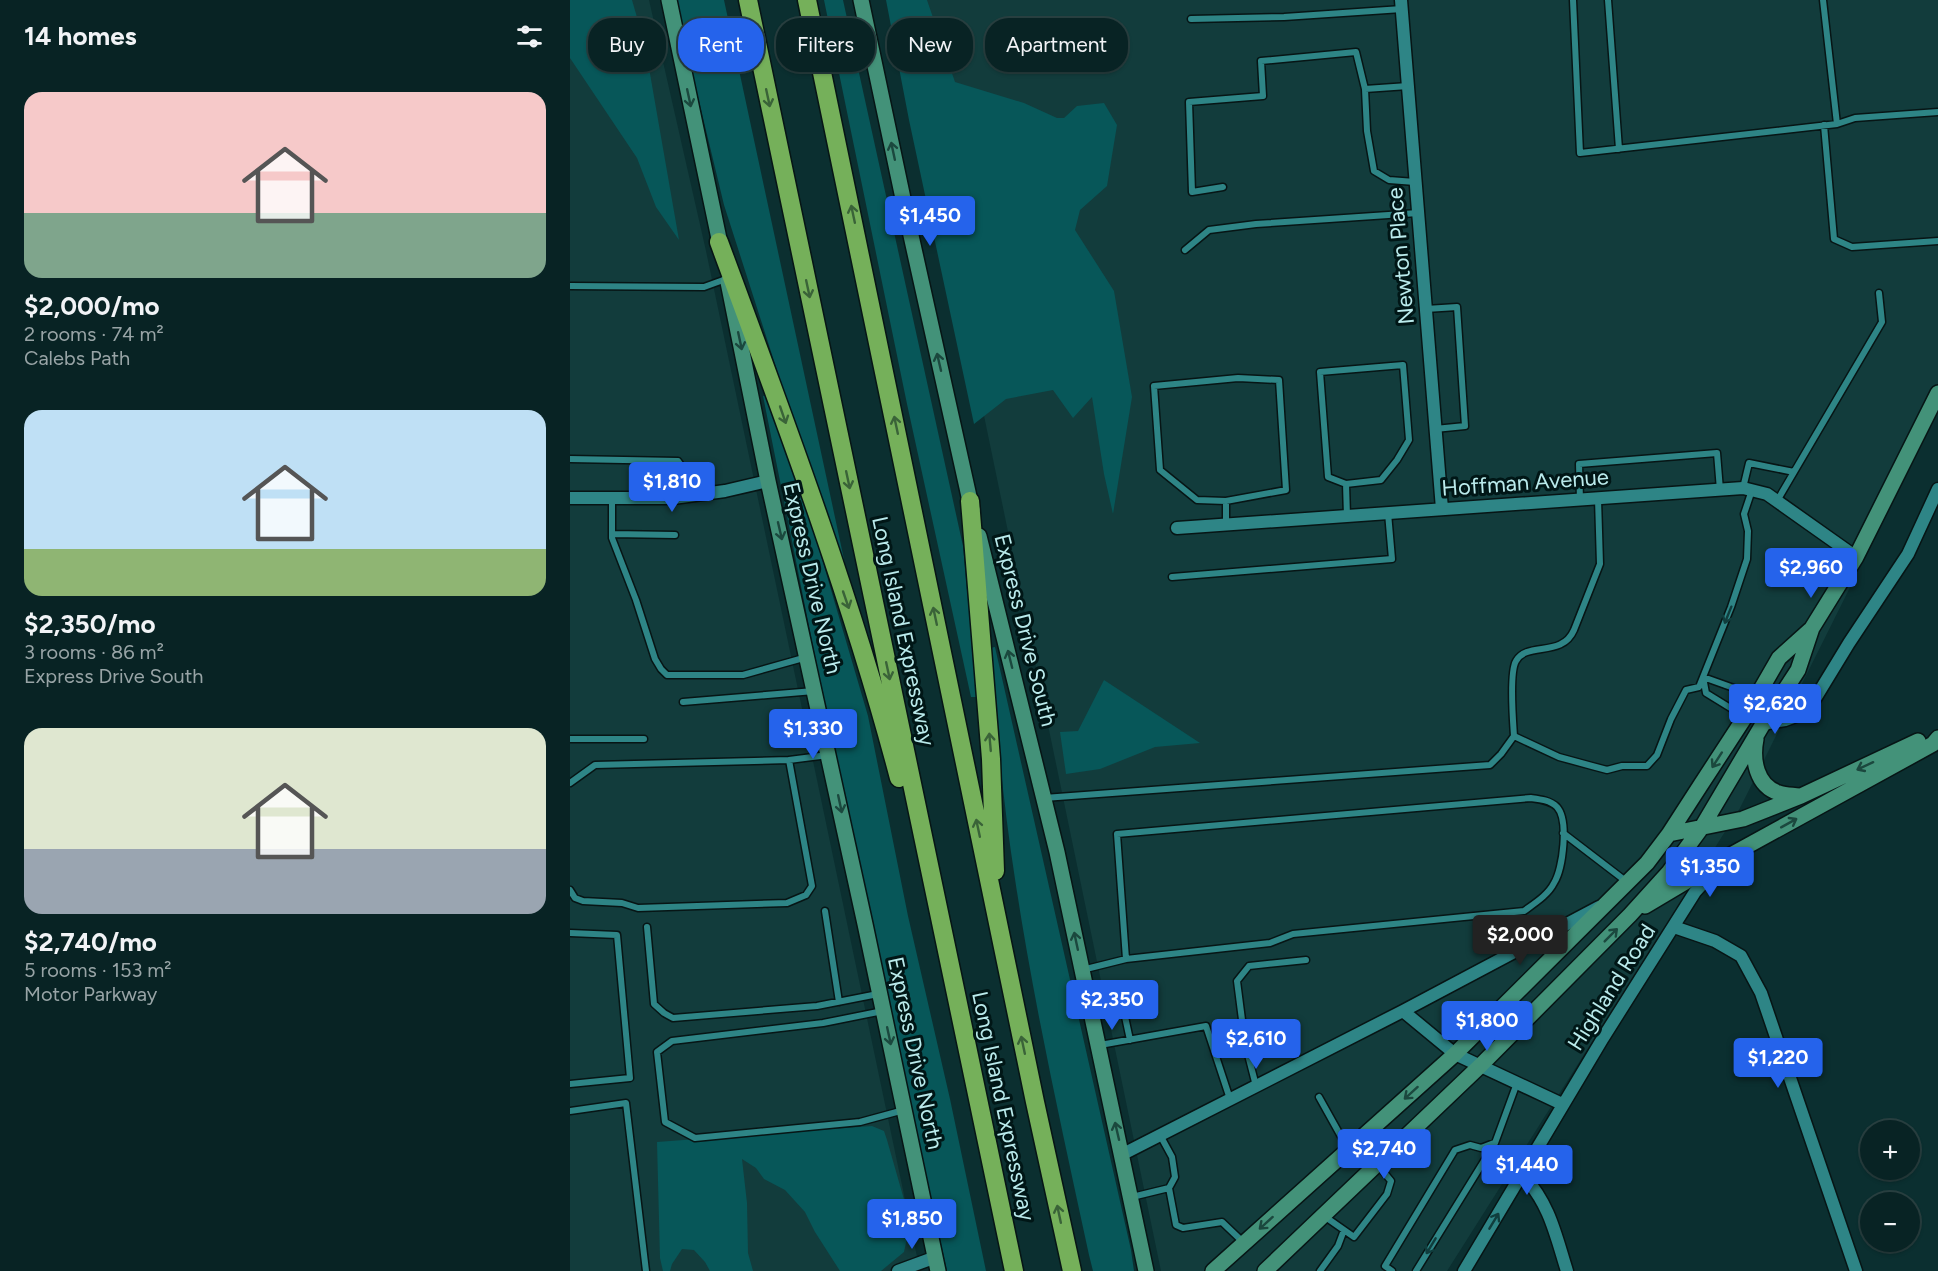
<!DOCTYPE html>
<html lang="en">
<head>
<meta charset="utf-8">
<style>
  body { margin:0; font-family:Figtree,sans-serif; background:#162f31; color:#f1f3f6; height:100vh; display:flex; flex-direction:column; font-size:22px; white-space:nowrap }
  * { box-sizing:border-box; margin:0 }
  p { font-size:20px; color:#98a4a6 }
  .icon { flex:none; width:33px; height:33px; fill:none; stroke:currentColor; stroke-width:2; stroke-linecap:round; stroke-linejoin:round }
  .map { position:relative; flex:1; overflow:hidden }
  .sheet { display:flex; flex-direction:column; background:#082324; width:570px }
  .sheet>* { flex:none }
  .hud { position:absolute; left:18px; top:18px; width:570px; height:54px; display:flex; gap:12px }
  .buttons { position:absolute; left:1290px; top:1120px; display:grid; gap:12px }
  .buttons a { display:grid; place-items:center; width:60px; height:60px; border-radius:50%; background:#082324; box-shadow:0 2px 4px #0004,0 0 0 2px #294041; font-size:30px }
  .price { position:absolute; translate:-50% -51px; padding:0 14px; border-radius:6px; background:#2563eb; color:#fff; font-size:20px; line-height:39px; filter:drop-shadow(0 2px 3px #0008) }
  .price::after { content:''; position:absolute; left:50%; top:36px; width:18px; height:14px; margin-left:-9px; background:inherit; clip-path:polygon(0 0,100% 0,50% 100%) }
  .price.on { background:#222; color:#fff }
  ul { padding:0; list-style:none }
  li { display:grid; align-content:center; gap:12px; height:318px; padding:0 24px }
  li span { display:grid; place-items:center; height:186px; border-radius:18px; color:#555 }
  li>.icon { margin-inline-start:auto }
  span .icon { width:108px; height:108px; fill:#fffc; stroke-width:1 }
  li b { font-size:26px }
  h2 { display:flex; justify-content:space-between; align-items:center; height:72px; padding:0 24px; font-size:26px }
  .chip { padding:0 21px; border-radius:24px; background:#082324; box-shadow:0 2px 4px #0004,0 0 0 2px #294041; font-size:21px; line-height:54px }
  .chip.on { background:#2563eb; color:#fff }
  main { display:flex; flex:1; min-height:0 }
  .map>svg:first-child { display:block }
  .built { fill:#123c3c }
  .green { fill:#075759 }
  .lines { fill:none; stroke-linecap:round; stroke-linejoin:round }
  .lane-casing { stroke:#071515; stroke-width:9 }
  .street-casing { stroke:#071515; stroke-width:15 }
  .secondary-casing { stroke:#071515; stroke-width:18 }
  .highway-casing { stroke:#071515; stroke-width:21 }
  .lane { stroke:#2e8586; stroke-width:6 }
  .street { stroke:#2e8586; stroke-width:12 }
  .secondary { stroke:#439279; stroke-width:15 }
  .highway { stroke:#75b05a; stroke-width:18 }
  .oneway { stroke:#1b483e }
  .oneway2 { stroke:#3a6338 }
  .oneway3 { stroke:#103d3d }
  .labels { text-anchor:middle; stroke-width:6; stroke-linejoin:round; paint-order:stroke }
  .street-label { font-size:22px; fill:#baebec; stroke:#001616 }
</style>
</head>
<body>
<main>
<section class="sheet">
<h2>14 homes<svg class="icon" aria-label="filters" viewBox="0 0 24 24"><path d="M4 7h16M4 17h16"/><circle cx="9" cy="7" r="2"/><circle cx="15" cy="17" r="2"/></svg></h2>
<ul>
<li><span style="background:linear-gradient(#f6c9c9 65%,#7fa58c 0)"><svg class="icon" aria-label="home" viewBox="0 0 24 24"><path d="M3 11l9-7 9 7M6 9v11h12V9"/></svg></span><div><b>$2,000/mo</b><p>2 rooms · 74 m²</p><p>Calebs Path</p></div></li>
<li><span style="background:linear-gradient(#bfe0f5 75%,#8fb573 0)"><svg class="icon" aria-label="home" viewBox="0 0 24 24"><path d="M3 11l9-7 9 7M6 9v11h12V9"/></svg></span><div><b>$2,350/mo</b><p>3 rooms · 86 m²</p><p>Express Drive South</p></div></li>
<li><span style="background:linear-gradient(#dfe7d0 65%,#9aa5b1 0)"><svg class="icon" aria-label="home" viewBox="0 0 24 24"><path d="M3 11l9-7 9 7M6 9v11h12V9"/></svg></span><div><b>$2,740/mo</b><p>5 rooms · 153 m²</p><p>Motor Parkway</p></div></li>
</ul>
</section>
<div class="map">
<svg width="1368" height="1271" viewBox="0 0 1368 1271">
  <rect width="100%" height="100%" fill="#0b2f30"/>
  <!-- built -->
  <path class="built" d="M 0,0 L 79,0 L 136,251 L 350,1271 L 0,1271 Z
    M 328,0 L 1368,0 L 1368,411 L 1170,808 L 877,1271 L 591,1271 Z"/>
  <!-- green -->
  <path class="green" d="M 0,0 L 62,0 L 75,45 L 109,240 L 86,207 L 67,158 L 0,58 Z
    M 107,0 L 154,0 L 278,578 L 274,579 L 154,205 L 122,72 Z
    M 254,0 L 273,0 L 393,546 L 407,697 L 401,697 L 337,404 Z
    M 316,0 L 357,0 L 385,82 L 454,103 L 487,118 L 494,118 L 507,106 L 534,103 L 547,125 L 537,186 L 510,210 L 505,230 L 544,291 L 562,397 L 543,514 L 534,474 L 522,397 L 503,418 L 483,390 L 436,399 L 404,424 L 339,120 Z
    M 198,395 L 247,542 L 298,716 L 338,916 L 380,1099 L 416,1271 L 377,1271 L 252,691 L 193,396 Z
    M 425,647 L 561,1250 L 564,1271 L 523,1271 L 519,1255 C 492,1130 464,1005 445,879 C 433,802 426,725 420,648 Z
    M 534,680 L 630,743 L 585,747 L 530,769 L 496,774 L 490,732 L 508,731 Z
    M 302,1126 L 314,1131 L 317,1140 L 335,1203 L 337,1238 L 334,1252 L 311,1271 L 270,1271 L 245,1232 L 235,1212 L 215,1190 L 194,1179 L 186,1168 L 172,1159 L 177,1203 L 178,1253 L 183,1271 L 140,1271 L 135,1262 L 124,1250 L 112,1249 L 102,1264 L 100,1271 L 93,1271 L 90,1258 L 87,1142 Z"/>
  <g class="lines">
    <defs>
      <path id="lane" d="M 1003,0 L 1010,153 L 1267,124 L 1285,118 L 1368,112
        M 1038,0 L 1049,149
        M 1253,0 L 1267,124
        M 621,19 L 714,17 L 832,9
        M 795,89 L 797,131 L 804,171 L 819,180 L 845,182
        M 1254,125 L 1264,239 L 1282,247 L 1368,241
        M 653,187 L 622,192 L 619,102 L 693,96 L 691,61 L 786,52 L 795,89 L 838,86
        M 615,250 L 639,230 L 686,224 L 848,213
        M 0,286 L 134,287 L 156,279
        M 856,309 L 887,307 L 895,426 L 865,429
        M 668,378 L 709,380 L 716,490 L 656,501 L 627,500 L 590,470 L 584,386 Z
        M 0,459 L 108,461 L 113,468 L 116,496
        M 776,484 L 811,480 L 827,460 L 839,440 L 833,365 L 750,372 L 758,477 L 776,484 L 777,516
        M 1173,488 L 1179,463 L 1224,472
        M 42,498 L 42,538 L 66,600 L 85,659 L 91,669 L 97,675 L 173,675 L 237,657
        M 1010,500 L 1009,464 L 1147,453 L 1150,490
        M 656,501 L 656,524
        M 1207,501 L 1312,322 L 1309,293
        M 42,534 L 105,535
        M 602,577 L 822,559 L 818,513
        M 113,702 L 244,691
        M 1175,717 L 1136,693 L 1133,677 L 1186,696
        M 944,736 L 989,757 L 1022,766 L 1037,770 L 1052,766 L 1077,766 L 1087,755 L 1101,719 L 1116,690 L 1129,687 L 1161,607 L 1177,559 L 1178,531 L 1174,514 L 1182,490
        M 0,739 L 74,739
        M 0,783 L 25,765 L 219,760 L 258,755
        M 474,798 L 920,765 L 931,754 L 944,736 C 943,721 939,673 946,661 C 957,641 992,658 1004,630 L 1030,564 L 1028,499
        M 993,833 L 1057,882
        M 0,890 L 5,898 L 13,901 L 52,903 L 68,908 L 217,903 L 236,895 L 242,886 L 219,760
        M 255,911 L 269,1002
        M 77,927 L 84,1004 L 94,1013 L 103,1018 L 247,1006 L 308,994
        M 0,933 L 47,935 L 60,1078 L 0,1084
        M 512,970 L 556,959 L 700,943 L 723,934 L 954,911 C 965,903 978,895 984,883 C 993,869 999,820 987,807 C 980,800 969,799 961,798 L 547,834 L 556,959
        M 520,1004 L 551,998 L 560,1040
        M 313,1011 L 253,1023 L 102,1041 L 87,1052 L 95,1122 L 125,1138 L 290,1122 L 334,1110
        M 530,1045 L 636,1026 L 660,1099
        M 686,1086 L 675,1043 L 667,981 L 679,966 L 736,960
        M 749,1097 L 778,1149
        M 0,1111 L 56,1103 L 76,1271
        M 590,1135 L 602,1157 L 605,1177 L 599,1188 L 606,1225 L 613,1228 L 652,1222 L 673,1242
        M 562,1197 L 599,1188
        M 754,1216 L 784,1237 L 817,1194 L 821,1181 L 807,1164
        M 750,1271 L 768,1246 L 774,1230
        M 822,1271 L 815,1266 L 885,1150 L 900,1145 L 911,1148 L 924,1143
        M 846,1271 L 925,1143 L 947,1083"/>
      <path id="street" d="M 831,0 L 872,509
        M 0,498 L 103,498 L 155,491 L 198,481
        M 607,528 L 1173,488 L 1197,494 L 1286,557
        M 1193,724 L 1215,720 L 1237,712 L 1279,643 L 1338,554 L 1368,489
        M 1104,927 L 1145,941 L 1171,956 L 1191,993 L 1286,1271
        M 833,1011 L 885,1054 L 992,1104
        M 553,1154 L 833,1011 L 1029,907
        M 953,1175 C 980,1205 985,1233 997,1271
        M 328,1271 L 366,1257
        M 894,1271 L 1033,1038 L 1125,892 L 1151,864"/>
      <path id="secondary" d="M 99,0 L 152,253
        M 291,0 L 338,222 L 402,510
        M 158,282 L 198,481 L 295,924 L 368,1271
        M 409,536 L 487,852 L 576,1271
        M 1186,739 C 1182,759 1186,786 1209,793 C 1215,795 1222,795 1229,796
        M 1099,834 L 1173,819 L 1231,796 L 1348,741
        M 1075,906 L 1159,856 L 1363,744 L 1368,738
        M 643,1271 L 885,1054 L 1077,863 L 1099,834 L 1130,786 L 1175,717 L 1209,658 L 1240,630
        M 695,1271 L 911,1065 L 1060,915 L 1099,872 L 1132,827 L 1193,724 L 1228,670 L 1242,628 L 1286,557 L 1368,393"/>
      <path id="highway" d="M 178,0 L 444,1271
        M 237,0 L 465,1102 L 502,1271
        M 149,242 C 214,418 281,596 329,778
        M 400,501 L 421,759 L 425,871"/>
    </defs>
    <!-- lane casing -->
    <use href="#lane" class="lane-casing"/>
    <!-- street casing -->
    <use href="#street" class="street-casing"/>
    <!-- secondary casing -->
    <use href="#secondary" class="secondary-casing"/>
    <!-- highway casing -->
    <use href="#highway" class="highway-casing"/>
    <!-- lane -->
    <use href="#lane" class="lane"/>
    <!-- street -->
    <use href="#street" class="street"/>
    <!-- secondary -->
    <use href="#secondary" class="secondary"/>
    <!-- highway -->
    <use href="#highway" class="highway"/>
  </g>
  <!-- one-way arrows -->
  <defs><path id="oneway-shaft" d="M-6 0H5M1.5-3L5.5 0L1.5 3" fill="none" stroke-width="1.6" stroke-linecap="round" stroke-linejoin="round" transform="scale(1.5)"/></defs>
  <g class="oneway">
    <use href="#oneway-shaft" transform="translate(119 98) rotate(78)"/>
    <use href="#oneway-shaft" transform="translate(323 151) rotate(-102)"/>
    <use href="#oneway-shaft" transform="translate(170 341) rotate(78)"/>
    <use href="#oneway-shaft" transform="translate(369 362) rotate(-103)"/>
    <use href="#oneway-shaft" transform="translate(210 531) rotate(77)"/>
    <use href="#oneway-shaft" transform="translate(440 659) rotate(-104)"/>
    <use href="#oneway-shaft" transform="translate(1147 760) rotate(123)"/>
    <use href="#oneway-shaft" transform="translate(1295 766) rotate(155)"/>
    <use href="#oneway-shaft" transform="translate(270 804) rotate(78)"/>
    <use href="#oneway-shaft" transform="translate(1219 823) rotate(-29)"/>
    <use href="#oneway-shaft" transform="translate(1041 935) rotate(-45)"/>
    <use href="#oneway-shaft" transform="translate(506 941) rotate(-102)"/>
    <use href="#oneway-shaft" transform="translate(319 1036) rotate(78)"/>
    <use href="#oneway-shaft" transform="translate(841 1093) rotate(138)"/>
    <use href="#oneway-shaft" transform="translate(547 1131) rotate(-103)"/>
    <use href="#oneway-shaft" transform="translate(696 1223) rotate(138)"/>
  </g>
  <g class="oneway2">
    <use href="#oneway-shaft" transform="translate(198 98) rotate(78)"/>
    <use href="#oneway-shaft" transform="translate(283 214) rotate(-102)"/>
    <use href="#oneway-shaft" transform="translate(238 289) rotate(78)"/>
    <use href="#oneway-shaft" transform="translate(213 415) rotate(71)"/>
    <use href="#oneway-shaft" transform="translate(326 425) rotate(-102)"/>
    <use href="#oneway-shaft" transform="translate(278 480) rotate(78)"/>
    <use href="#oneway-shaft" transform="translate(276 600) rotate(71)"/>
    <use href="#oneway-shaft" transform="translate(365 616) rotate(-102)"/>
    <use href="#oneway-shaft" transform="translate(318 671) rotate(78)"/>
    <use href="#oneway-shaft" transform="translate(420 742) rotate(-95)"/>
    <use href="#oneway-shaft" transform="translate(408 828) rotate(-102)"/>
    <use href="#oneway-shaft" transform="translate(453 1045) rotate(-102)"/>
    <use href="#oneway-shaft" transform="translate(489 1214) rotate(-102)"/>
  </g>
  <g class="oneway3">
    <use href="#oneway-shaft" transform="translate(1158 615) rotate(112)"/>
    <use href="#oneway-shaft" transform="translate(924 1221) rotate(-59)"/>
    <use href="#oneway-shaft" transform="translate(861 1246) rotate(121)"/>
  </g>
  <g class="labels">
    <!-- street labels -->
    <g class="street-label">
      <text transform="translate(830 256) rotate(-95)" y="8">Newton Place</text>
      <text transform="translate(955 482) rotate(-4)" y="8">Hoffman Avenue</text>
      <text transform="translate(243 578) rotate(77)" y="8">Express Drive North</text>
      <text transform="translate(456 630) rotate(76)" y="8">Express Drive South</text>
      <text transform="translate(334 631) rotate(78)" y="8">Long Island Expressway</text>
      <text transform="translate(1041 987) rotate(-58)" y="8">Highland Road</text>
      <text transform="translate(346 1053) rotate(78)" y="8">Express Drive North</text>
      <text transform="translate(434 1106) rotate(78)" y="8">Long Island Expressway</text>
    </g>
  </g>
</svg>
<div class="buttons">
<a>+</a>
<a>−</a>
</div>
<b class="price" style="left:360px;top:247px">$1,450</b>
<b class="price" style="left:102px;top:513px">$1,810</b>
<b class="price" style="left:1241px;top:599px">$2,960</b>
<b class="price" style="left:1205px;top:735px">$2,620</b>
<b class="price" style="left:243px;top:760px">$1,330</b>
<b class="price" style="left:1140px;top:898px">$1,350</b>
<b class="price on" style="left:950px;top:966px">$2,000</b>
<b class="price" style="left:542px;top:1031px">$2,350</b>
<b class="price" style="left:917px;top:1052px">$1,800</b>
<b class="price" style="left:686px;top:1070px">$2,610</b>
<b class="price" style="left:1208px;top:1089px">$1,220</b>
<b class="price" style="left:814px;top:1180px">$2,740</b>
<b class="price" style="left:957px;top:1196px">$1,440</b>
<b class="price" style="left:342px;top:1250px">$1,850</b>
<div class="hud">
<a class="chip">Buy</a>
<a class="chip on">Rent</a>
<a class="chip">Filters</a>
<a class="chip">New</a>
<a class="chip">Apartment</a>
</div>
</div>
</main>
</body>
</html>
